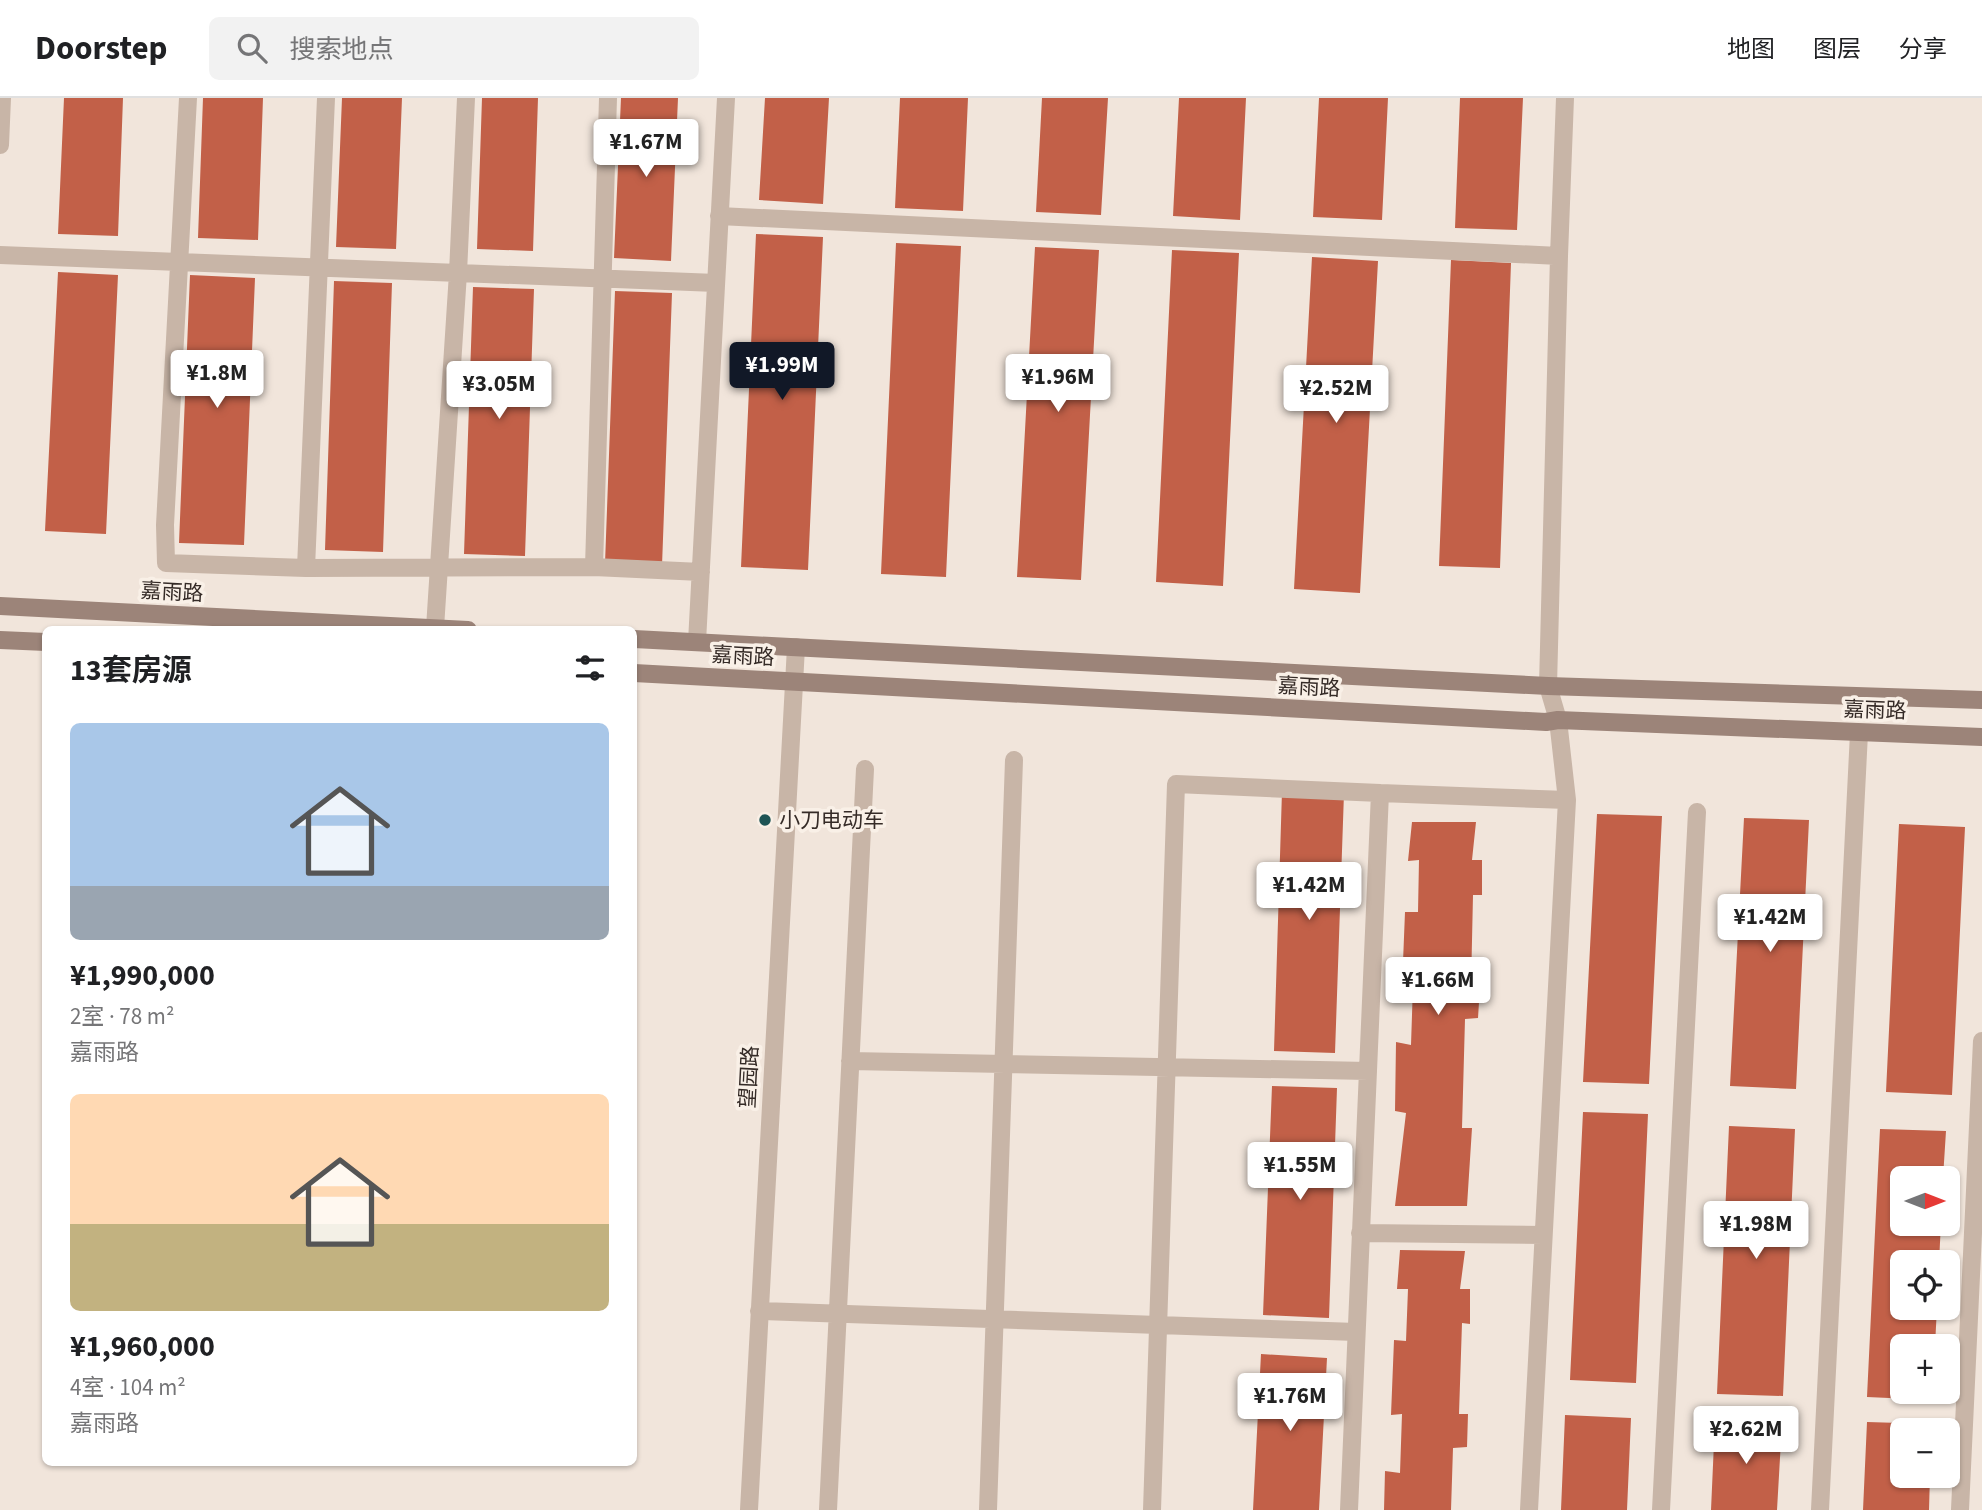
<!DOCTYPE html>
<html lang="zh">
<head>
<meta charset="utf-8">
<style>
  body { margin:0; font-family:"Source Sans 3","Noto Sans SC",sans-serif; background:#f2f2f2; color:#202124; height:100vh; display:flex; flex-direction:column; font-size:26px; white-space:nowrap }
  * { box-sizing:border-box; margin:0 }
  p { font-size:23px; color:#757577 }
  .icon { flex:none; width:38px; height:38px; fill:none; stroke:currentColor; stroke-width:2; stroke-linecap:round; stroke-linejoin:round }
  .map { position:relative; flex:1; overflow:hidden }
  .side { position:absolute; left:42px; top:528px; width:595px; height:840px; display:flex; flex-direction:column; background:#fff; border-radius:10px; box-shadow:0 2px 5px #0004 }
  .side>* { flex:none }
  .needle { width:46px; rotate:90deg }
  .fabs { position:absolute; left:1890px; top:1068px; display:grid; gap:14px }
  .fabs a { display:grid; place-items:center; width:70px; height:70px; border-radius:10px; background:#fff; box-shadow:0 2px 5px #0004; font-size:35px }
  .price { position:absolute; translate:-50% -60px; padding:0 16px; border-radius:7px; background:#fff; color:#222; font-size:23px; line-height:46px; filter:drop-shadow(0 2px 4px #0008) }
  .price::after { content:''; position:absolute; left:50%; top:42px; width:21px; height:16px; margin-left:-10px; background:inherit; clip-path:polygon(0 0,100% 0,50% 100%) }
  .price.selected { background:#111827; color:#fff }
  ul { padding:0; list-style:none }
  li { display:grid; align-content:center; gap:14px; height:371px; padding:0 28px }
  li span { display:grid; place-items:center; height:217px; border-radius:10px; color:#555 }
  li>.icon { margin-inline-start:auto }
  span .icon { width:126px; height:126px; fill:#fffc; stroke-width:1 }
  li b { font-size:30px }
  h2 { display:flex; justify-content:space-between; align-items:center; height:84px; padding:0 28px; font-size:30px }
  header { display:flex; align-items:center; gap:42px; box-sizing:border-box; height:98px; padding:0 35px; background:#fff; border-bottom:2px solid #e0e0e0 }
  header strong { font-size:33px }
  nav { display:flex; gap:38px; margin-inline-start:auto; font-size:24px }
  .search { width:490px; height:63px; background:#f2f2f2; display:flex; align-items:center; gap:18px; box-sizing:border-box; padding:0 24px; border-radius:10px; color:#757577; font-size:26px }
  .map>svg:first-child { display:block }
  .building { fill:#c26048 }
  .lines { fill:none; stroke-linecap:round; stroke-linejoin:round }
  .minor { stroke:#c8b5a7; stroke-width:18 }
  .tertiary { stroke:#c8b5a7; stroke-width:18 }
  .secondary { stroke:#9c8479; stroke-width:18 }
  .poi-dot { fill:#1e5455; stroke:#f9f0e7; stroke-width:2.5 }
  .labels { text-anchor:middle; stroke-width:7; stroke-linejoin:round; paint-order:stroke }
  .street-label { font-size:21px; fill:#352b27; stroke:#f9f0e7 }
  .poi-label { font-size:21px; fill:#352b27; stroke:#f9f0e7; text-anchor:start }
</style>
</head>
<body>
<header>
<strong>Doorstep</strong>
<div class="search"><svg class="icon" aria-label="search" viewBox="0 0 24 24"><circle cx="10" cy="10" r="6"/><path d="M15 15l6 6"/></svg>搜索地点</div>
<nav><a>地图</a><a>图层</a><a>分享</a></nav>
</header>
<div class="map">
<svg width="1982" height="1412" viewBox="0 0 1982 1412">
  <rect width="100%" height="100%" fill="#f1e5db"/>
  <!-- building -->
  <path class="building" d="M 64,0 L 123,0 L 118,138 L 58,136 Z
    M 203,0 L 263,0 L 258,142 L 198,140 Z
    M 342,0 L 402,0 L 396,151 L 336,149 Z
    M 482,0 L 538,0 L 533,153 L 477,151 Z
    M 621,0 L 678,0 L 671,163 L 614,160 Z
    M 765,0 L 829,0 L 823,106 L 759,102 Z
    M 900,0 L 968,0 L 963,113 L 895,110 Z
    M 1042,0 L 1108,0 L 1101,117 L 1036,114 Z
    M 1179,0 L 1246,0 L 1240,122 L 1173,118 Z
    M 1319,0 L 1388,0 L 1382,122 L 1313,119 Z
    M 1460,0 L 1523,0 L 1517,132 L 1455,130 Z
    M 756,136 L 823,139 L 808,472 L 741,469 Z
    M 896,145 L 961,148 L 946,479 L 881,476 Z
    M 1035,149 L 1099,152 L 1081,482 L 1017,479 Z
    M 1172,152 L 1239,155 L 1223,488 L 1156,484 Z
    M 1312,159 L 1378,163 L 1360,495 L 1294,491 Z
    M 1451,162 L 1511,165 L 1500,470 L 1439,468 Z
    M 58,174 L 118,177 L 106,436 L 45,433 Z
    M 190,177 L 255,180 L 244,447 L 179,445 Z
    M 334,183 L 392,185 L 383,454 L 325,452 Z
    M 473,189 L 534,191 L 525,458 L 464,456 Z
    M 615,193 L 672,195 L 662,468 L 605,466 Z
    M 1282,693 L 1344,695 L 1335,955 L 1274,953 Z
    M 1597,716 L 1662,718 L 1649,986 L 1583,984 Z
    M 1744,720 L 1809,722 L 1796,991 L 1730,988 Z
    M 1412,724 L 1476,724 L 1472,762 L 1482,762 L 1482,797 L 1473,797 L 1471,888 L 1480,888 L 1478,920 L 1465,921 L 1462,1030 L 1472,1030 L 1467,1108 L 1395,1108 L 1406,1015 L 1395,1013 L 1396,944 L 1411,947 L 1413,887 L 1402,889 L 1405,814 L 1418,814 L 1419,762 L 1408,763 Z
    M 1899,726 L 1965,729 L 1952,997 L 1886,994 Z
    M 1272,988 L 1337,990 L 1329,1220 L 1263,1217 Z
    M 1583,1014 L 1648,1016 L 1636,1285 L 1570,1282 Z
    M 1729,1028 L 1795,1031 L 1783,1298 L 1717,1296 Z
    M 1880,1031 L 1946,1033 L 1943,1080 L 1902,1080 L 1902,1125 L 1941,1125 L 1939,1164 L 1902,1164 L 1902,1209 L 1937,1209 L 1935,1248 L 1902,1248 L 1902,1293 L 1933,1293 L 1933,1302 L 1867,1299 Z
    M 1400,1152 L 1465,1153 L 1460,1191 L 1470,1191 L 1470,1226 L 1462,1225 L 1459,1316 L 1468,1316 L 1467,1349 L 1453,1350 L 1451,1412 L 1384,1412 L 1385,1373 L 1400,1375 L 1402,1316 L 1391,1317 L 1394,1242 L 1406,1243 L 1408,1191 L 1397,1191 Z
    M 1261,1256 L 1327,1260 L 1319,1412 L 1253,1412 Z
    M 1565,1317 L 1631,1320 L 1627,1412 L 1561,1412 Z
    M 1715,1322 L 1782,1325 L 1777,1412 L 1711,1412 Z
    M 1867,1324 L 1933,1326 L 1933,1332 L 1902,1332 L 1902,1377 L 1930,1377 L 1929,1412 L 1863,1412 Z"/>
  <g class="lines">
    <!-- minor -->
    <path class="minor" d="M 188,0 L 165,427 L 166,465 L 306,470 L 594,469 L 701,474
      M 719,118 L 1559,158
      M 0,157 L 716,185
      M 594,469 L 608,0
      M 306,470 L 326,0
      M 435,530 L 458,175 L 466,0
      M 697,544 L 726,0
      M 850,963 L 1368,973
      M 1360,1135 L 1543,1137
      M 759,1213 L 1356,1234
      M 749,1412 L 796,549
      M 828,1412 L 865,671
      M 988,1412 L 1014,662
      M 1152,1412 L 1176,686 L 1380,695
      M 1349,1412 L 1380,695 L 1567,702
      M 1529,1412 L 1567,702 L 1558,622 L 1548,588 L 1559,158 L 1565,0
      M 1661,1412 L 1697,714
      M 1820,1412 L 1859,635
      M 1960,1412 L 1982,943"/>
    <!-- tertiary -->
    <path class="tertiary" d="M 0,47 L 2,0"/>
    <!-- secondary -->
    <path class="secondary" d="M 0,508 L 468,532
      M 634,541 L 1548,588 L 1982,602
      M 0,542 L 46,544
      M 634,575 L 1546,624 L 1558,622 L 1982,639"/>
  </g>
  <!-- markers -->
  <circle class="poi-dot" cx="765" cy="722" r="7"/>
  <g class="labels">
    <!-- street labels -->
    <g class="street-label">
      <text transform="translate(172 494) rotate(3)" y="7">嘉雨路</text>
      <text transform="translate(743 558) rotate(3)" y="7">嘉雨路</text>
      <text transform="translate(1309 589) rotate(3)" y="7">嘉雨路</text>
      <text transform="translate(1875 612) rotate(2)" y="7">嘉雨路</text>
      <text transform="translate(749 979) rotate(-87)" y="7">望园路</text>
    </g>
    <!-- poi labels -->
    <g class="poi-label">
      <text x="779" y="729">小刀电动车</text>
    </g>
  </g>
</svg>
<div class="fabs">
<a><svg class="needle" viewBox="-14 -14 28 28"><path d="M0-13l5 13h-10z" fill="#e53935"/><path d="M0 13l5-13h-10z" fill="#757577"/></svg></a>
<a><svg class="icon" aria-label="locate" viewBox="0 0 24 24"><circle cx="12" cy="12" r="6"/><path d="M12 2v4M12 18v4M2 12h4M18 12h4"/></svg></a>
<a>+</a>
<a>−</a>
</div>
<b class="price" style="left:646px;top:81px">¥1.67M</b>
<b class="price selected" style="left:782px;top:304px">¥1.99M</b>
<b class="price" style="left:217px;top:312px">¥1.8M</b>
<b class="price" style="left:1058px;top:316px">¥1.96M</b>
<b class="price" style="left:499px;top:323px">¥3.05M</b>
<b class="price" style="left:1336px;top:327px">¥2.52M</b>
<b class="price" style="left:1309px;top:824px">¥1.42M</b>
<b class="price" style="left:1770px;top:856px">¥1.42M</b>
<b class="price" style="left:1438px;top:919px">¥1.66M</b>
<b class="price" style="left:1300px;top:1104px">¥1.55M</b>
<b class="price" style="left:1756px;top:1163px">¥1.98M</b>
<b class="price" style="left:1290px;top:1335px">¥1.76M</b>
<b class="price" style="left:1746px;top:1368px">¥2.62M</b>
<section class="side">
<h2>13套房源<svg class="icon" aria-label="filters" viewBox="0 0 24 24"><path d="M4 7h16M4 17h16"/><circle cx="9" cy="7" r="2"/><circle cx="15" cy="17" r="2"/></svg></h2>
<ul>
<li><span style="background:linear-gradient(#a9c7e8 75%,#9aa5b1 0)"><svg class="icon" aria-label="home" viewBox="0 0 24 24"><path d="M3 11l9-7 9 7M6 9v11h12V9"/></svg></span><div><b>¥1,990,000</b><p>2室 · 78 m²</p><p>嘉雨路</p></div></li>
<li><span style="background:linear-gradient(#ffd9b3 60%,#c2b280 0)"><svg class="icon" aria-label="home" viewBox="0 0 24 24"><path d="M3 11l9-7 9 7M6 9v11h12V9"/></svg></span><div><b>¥1,960,000</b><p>4室 · 104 m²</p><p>嘉雨路</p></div></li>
</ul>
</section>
</div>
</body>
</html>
